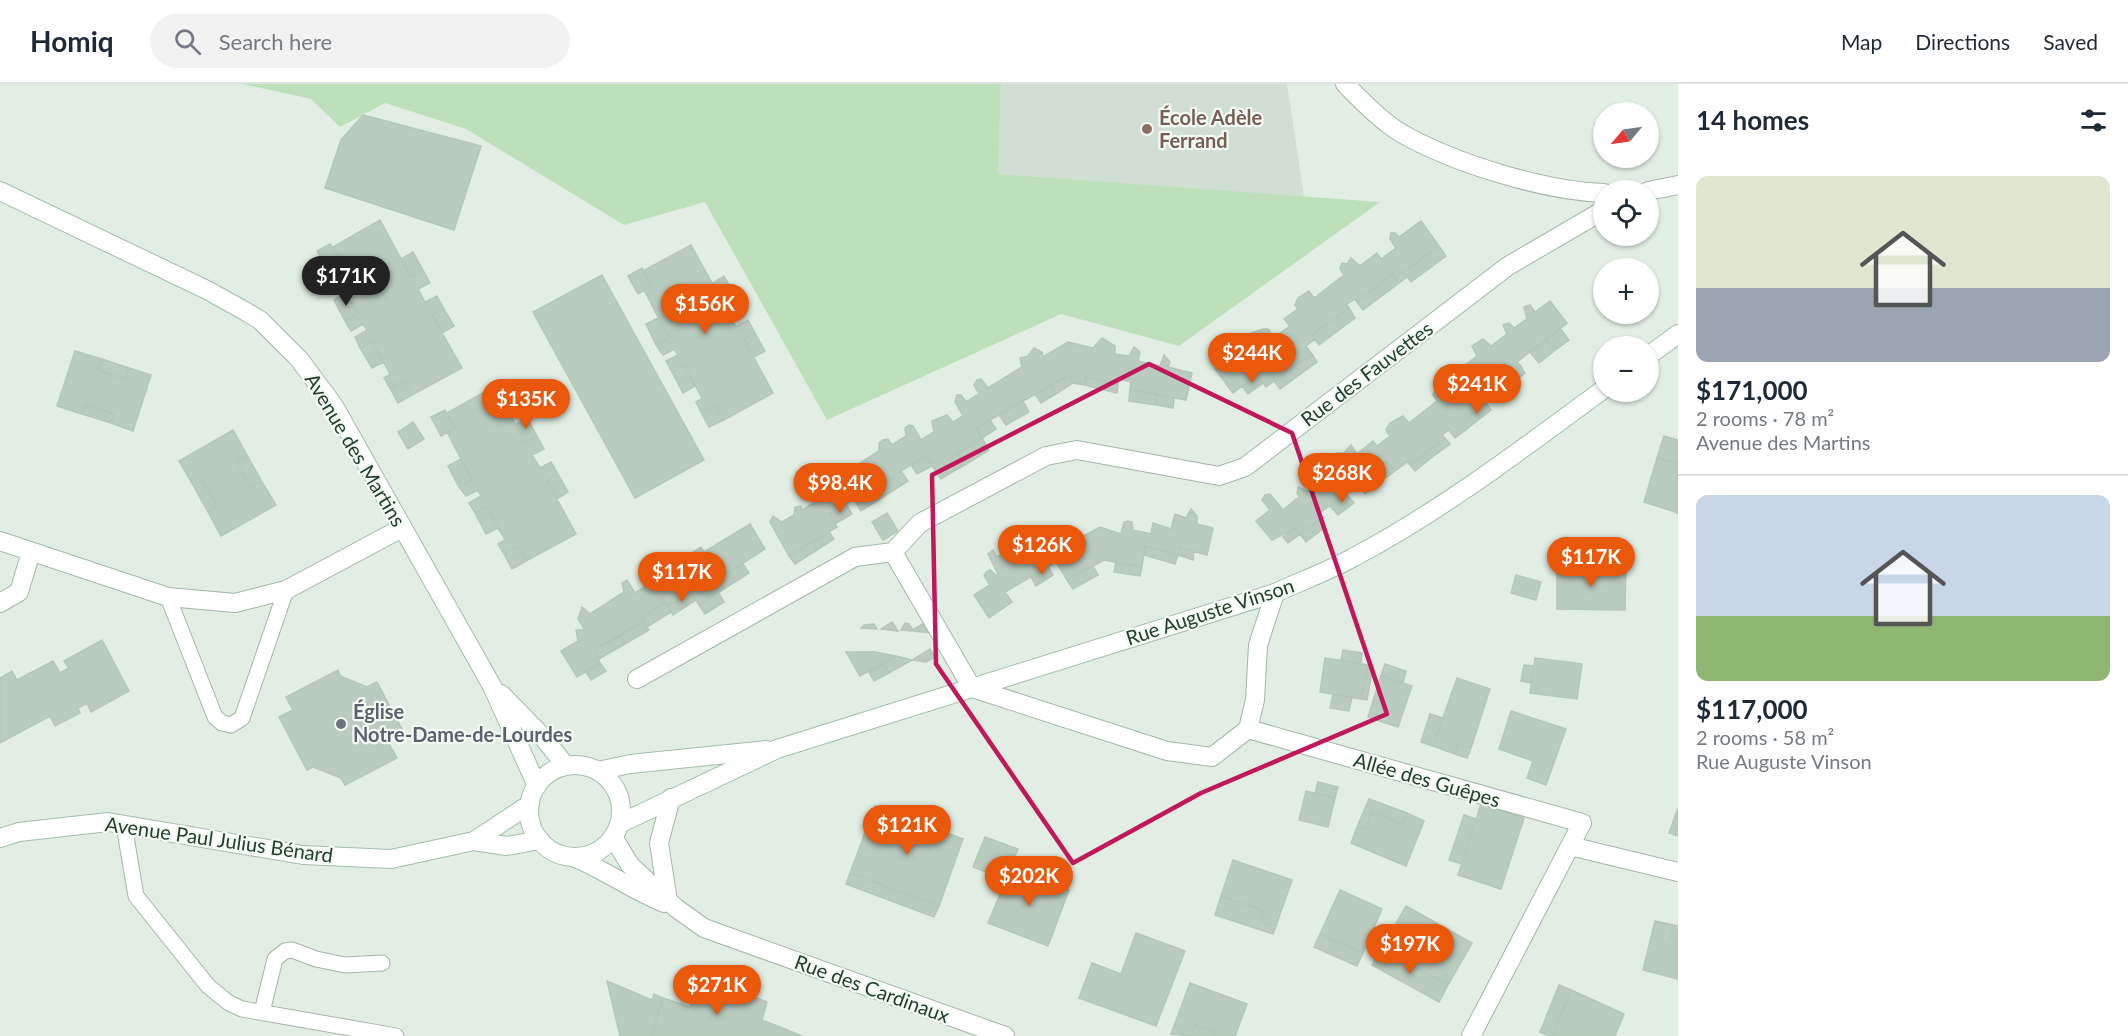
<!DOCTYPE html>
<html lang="en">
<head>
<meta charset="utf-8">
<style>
  body { margin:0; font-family:Lato,sans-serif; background:#f2f2f3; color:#1f2937; height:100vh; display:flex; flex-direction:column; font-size:22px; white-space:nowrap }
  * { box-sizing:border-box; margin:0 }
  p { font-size:20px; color:#747a83 }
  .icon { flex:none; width:33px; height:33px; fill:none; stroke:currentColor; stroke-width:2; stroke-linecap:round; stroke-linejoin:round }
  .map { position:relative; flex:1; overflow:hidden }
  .drawer { display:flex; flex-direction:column; background:#fff; width:450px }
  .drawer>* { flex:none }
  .needle { width:39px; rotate:241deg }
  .tools { position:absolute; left:1593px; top:18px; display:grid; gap:12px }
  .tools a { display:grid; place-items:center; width:66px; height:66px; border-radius:50%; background:#fff; box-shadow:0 2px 4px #0004; font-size:30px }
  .price { position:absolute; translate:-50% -51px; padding:0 14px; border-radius:21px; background:#ea580c; color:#fff; font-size:20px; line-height:39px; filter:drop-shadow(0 2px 3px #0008) }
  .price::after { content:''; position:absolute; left:50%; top:36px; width:18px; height:14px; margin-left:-9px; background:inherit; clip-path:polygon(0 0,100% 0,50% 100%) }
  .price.active { background:#222; color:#fff }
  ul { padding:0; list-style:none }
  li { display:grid; align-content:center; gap:12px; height:318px; padding:0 18px }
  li+li { border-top:2px solid #e0e1e3 }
  li span { display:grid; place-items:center; height:186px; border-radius:12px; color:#555 }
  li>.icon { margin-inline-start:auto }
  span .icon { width:108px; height:108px; fill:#fffc; stroke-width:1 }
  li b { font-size:26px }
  h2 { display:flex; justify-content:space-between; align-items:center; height:72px; padding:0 18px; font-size:26px }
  header { display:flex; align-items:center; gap:36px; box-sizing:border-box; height:84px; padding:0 30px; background:#fff; border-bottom:2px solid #e0e1e3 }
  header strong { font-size:28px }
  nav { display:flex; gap:33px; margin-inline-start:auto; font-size:21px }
  .search { width:420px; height:54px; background:#f2f2f3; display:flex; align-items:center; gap:15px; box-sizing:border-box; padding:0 21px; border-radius:33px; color:#747a83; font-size:22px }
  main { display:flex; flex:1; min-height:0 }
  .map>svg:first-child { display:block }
  .built { fill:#d0ded3 }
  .green { fill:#bde0ba }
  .building { fill:#baccbf; stroke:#b4c8b8; stroke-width:1.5 }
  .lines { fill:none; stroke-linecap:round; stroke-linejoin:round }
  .lane-casing { stroke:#a4b6a9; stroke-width:17 }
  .street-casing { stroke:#a4b6a9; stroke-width:20 }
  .secondary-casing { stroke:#a3bdab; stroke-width:20 }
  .lane { stroke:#fff; stroke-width:15 }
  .street { stroke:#fff; stroke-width:18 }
  .secondary { stroke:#fff; stroke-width:18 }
  .marked { fill:none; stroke:#c2185b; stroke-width:4.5; stroke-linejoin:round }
  .education-dot { fill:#8d6e63; stroke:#f3faf4; stroke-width:2 }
  .worship-dot { fill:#6b7280; stroke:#f3faf4; stroke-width:2 }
  .labels { text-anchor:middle; stroke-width:4.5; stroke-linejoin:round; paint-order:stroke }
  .education-label { font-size:20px; font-weight:bold; fill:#785e54; stroke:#f3faf4; text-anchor:start }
  .street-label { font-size:20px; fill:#21402c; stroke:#f3faf4 }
  .worship-label { font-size:20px; font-weight:bold; fill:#5b616d; stroke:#f3faf4; text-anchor:start }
</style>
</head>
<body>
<header>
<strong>Homiq</strong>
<div class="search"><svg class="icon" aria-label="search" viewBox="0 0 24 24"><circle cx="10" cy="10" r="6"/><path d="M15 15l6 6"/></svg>Search here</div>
<nav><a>Map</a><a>Directions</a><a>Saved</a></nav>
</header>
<main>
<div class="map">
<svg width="1678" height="952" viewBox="0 0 1678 952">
  <rect width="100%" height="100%" fill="#e2eee4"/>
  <!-- built -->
  <path class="built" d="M 1001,0 L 1287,0 L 1304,113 L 998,90 Z"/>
  <!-- green -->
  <path class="green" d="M 242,0 L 1001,0 L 998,90 L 1380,118 L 1179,262 L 1061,230 L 827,336 L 705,118 L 624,141 L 466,45 L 385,19 L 340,43 L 311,15 Z"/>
  <!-- building -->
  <path class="building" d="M 363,31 L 481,62 L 454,146 L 325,104 L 341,56 Z
    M 380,136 L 411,193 L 423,186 L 430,199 L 418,205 L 425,218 L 437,212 L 444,225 L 432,231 L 462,284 L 412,311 L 404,296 L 390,304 L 384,294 L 390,290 L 372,257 L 360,264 L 355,253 L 367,246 L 363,240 L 351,247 L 345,237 L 358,230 L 332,182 L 341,178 L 333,163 Z
    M 1421,137 L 1439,162 L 1404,188 L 1407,193 L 1399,199 L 1392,190 L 1357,218 L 1355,215 L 1346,221 L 1349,224 L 1312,251 L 1315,255 L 1306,262 L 1312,270 L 1266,303 L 1257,291 L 1233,309 L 1215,285 L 1231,274 L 1226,263 L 1233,260 L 1241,270 L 1256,260 L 1251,254 L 1251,249 L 1263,245 L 1268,245 L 1274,253 L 1290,242 L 1284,235 L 1298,225 L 1295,221 L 1298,214 L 1309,207 L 1314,214 L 1344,191 L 1340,185 L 1342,179 L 1347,180 L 1351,174 L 1360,182 L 1377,169 L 1381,175 L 1396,164 L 1390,155 L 1391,149 L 1395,149 L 1399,153 Z
    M 330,160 L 341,178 L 327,185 L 317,167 Z
    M 691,161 L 722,217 L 734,210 L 741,223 L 729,230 L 736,243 L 748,236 L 755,249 L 744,255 L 773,309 L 724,336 L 715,321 L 701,328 L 696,318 L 702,314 L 684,281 L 672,288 L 666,277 L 678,271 L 674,265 L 663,271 L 656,261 L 669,254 L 644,206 L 652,202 L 643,187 Z
    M 1439,162 L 1446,172 L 1411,198 L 1404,188 Z
    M 413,168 L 423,186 L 411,193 L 401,175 Z
    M 642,184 L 652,202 L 638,210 L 628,192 Z
    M 1392,190 L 1399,199 L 1363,226 L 1357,218 Z
    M 602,191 L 704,376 L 635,414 L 533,228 Z
    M 724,192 L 734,210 L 722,217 L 713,199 Z
    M 346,209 L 358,230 L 345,237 L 334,216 Z
    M 1550,217 L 1567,239 L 1517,278 L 1520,281 L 1489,305 L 1488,302 L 1479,310 L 1486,319 L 1463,337 L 1468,344 L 1455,354 L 1449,346 L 1442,351 L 1445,354 L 1410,381 L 1407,378 L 1395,387 L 1387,378 L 1316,432 L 1319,436 L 1300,450 L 1295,444 L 1272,456 L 1256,437 L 1270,426 L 1262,416 L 1265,411 L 1270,410 L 1283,426 L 1300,412 L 1297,410 L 1298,403 L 1307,407 L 1320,397 L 1315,391 L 1316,385 L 1320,384 L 1327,391 L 1340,381 L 1336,376 L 1337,369 L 1344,369 L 1351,361 L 1357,370 L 1373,357 L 1377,362 L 1390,352 L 1386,346 L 1390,339 L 1403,332 L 1409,339 L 1437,317 L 1433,311 L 1436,303 L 1447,298 L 1453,306 L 1467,295 L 1460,285 L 1477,272 L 1472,262 L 1483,255 L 1491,262 L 1507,250 L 1503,241 L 1509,239 L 1514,244 L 1527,235 L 1524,223 L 1530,221 L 1535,228 Z
    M 1349,224 L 1355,234 L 1319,261 L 1312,251 Z
    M 444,225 L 454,242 L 442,249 L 432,231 Z
    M 658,234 L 669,254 L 656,261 L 646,240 Z
    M 1560,244 L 1569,256 L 1554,267 L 1546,256 Z
    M 755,249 L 765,267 L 754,273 L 744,255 Z
    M 1102,254 L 1115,262 L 1115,270 L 1129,272 L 1134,263 L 1140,268 L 1138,277 L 1160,282 L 1164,271 L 1170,278 L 1168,283 L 1192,289 L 1186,316 L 1130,305 L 1131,298 L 1119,295 L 1118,301 L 1086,293 L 1084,301 L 1073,299 L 1069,291 L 976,344 L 982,354 L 943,379 L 949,390 L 941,395 L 926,372 L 829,430 L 837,443 L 789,472 L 770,438 L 773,432 L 782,438 L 794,431 L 795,423 L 801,422 L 802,426 L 820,415 L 811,402 L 815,394 L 819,394 L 823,401 L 834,395 L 831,392 L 832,385 L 840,383 L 843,390 L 879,367 L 879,359 L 883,356 L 888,355 L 892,361 L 906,352 L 905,344 L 909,341 L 913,342 L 921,356 L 934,348 L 932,337 L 947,331 L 953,338 L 963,332 L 955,318 L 957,311 L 961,311 L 966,318 L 979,310 L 974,301 L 977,296 L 981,295 L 988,304 L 1022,283 L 1020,274 L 1028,272 L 1034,264 L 1042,268 L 1043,273 L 1068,258 L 1093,264 Z
    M 1546,256 L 1554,267 L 1539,279 L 1530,268 Z
    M 372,257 L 384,278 L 372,284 L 360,264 Z
    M 75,267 L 102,275 L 97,286 L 125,295 L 129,284 L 151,291 L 133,347 L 111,339 L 114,330 L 86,321 L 82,330 L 57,322 Z
    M 1312,270 L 1317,278 L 1280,305 L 1274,297 Z
    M 102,275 L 129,284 L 125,295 L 97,286 Z
    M 684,281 L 695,302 L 683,309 L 672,288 Z
    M 1520,281 L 1525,289 L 1510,302 L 1503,294 Z
    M 1069,291 L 1073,299 L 1056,310 L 1051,301 Z
    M 1257,291 L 1263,299 L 1248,310 L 1242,302 Z
    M 1086,293 L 1118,301 L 1117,309 L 1084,301 Z
    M 1503,294 L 1510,302 L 1495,312 L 1489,305 Z
    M 404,296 L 412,311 L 398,319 L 390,304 Z
    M 1051,301 L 1056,310 L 1041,319 L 1035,310 Z
    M 495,302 L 525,359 L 537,352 L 544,365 L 532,371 L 540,384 L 551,378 L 558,390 L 547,397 L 576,450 L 526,477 L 518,462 L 504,470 L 498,460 L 505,456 L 486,423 L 475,429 L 469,419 L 481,412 L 478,406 L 466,412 L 459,403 L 472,396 L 447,348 L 455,344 L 447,329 Z
    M 1130,305 L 1157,311 L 1156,321 L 1129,317 Z
    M 1157,311 L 1174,314 L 1173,324 L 1156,321 Z
    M 1023,317 L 1029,328 L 1006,341 L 999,331 Z
    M 1486,319 L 1491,326 L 1468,344 L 1463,337 Z
    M 86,321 L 114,330 L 111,339 L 82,330 Z
    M 715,321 L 724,336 L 709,343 L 701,328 Z
    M 445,326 L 455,344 L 441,352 L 431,333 Z
    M 527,334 L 537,352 L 525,359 L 516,340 Z
    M 990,336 L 996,345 L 982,354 L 976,344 Z
    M 413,338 L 424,355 L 408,365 L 398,348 Z
    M 233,346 L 247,371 L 236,377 L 251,403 L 262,398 L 276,421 L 221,452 L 208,428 L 217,422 L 202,396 L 193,401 L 179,377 Z
    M 1664,352 L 1678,356 L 1678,380 L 1657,374 Z
    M 982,354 L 989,366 L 965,381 L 958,369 Z
    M 1445,354 L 1450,360 L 1427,377 L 1423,371 Z
    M 958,369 L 965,381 L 949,390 L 943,379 Z
    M 247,371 L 262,398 L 251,403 L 236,377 Z
    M 1423,371 L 1427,377 L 1415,387 L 1410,381 Z
    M 926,372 L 932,382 L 917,390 L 911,381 Z
    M 1657,374 L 1678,380 L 1678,429 L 1644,418 Z
    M 461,375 L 472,396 L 459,403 L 448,382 Z
    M 1387,378 L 1395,387 L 1381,397 L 1374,388 Z
    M 901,387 L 908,397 L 883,413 L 876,402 Z
    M 1374,388 L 1381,397 L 1365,410 L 1358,400 Z
    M 558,390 L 568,408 L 557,415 L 547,397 Z
    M 202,396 L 217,422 L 208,428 L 193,401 Z
    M 876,402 L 883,413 L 861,427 L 854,415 Z
    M 1346,410 L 1354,419 L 1338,431 L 1330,422 Z
    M 846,420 L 852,430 L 835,440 L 829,430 Z
    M 486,423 L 498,444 L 486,450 L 475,429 Z
    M 1191,425 L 1197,432 L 1197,440 L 1213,444 L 1207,471 L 1179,463 L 1178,471 L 1145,462 L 1142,483 L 1104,476 L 1067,496 L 1056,478 L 1005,508 L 1012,518 L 989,534 L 974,511 L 990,501 L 984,492 L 986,488 L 990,486 L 996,491 L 998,490 L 988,470 L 993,466 L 997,473 L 1014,463 L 1011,458 L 1013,453 L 1019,451 L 1025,462 L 1041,453 L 1051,472 L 1068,460 L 1064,455 L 1067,448 L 1073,448 L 1078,455 L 1100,443 L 1121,450 L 1124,438 L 1128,437 L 1132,438 L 1133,446 L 1151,450 L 1153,439 L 1171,445 L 1175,430 L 1186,434 Z
    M 887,429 L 898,447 L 883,456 L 872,438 Z
    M 1319,436 L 1324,444 L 1306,458 L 1300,450 Z
    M 750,440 L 765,465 L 718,495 L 724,505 L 699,521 L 691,508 L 668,522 L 665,518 L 642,534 L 643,537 L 594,566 L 600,579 L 577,593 L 561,567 L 578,557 L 576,546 L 585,546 L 578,535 L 582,523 L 590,530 L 624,508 L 622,499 L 627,496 L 635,509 L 656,496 L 655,492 L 701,463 L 704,468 Z
    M 1295,444 L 1300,450 L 1288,459 L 1283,453 Z
    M 829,448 L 834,455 L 817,466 L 812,458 Z
    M 812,458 L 817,466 L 795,480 L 789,472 Z
    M 518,462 L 526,477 L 512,485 L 504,470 Z
    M 1145,462 L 1178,471 L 1175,480 L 1144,471 Z
    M 1179,463 L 1194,467 L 1193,476 L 1178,471 Z
    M 1116,478 L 1142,483 L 1140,492 L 1114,488 Z
    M 743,480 L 749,489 L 724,505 L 718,495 Z
    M 1048,482 L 1053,491 L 1036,502 L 1031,493 Z
    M 1093,482 L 1098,491 L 1073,505 L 1067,496 Z
    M 1557,482 L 1626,482 L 1625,526 L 1557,525 Z
    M 1516,491 L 1541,498 L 1536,516 L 1511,509 Z
    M 691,508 L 696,516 L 673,531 L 668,522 Z
    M 718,508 L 724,518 L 705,530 L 699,521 Z
    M 665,518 L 671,528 L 647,543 L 642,534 Z
    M 643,537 L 649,546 L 625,560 L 620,552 Z
    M 927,537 L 935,549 L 901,546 L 905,539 L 909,540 L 913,546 Z
    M 892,538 L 898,547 L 881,545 Z
    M 874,540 L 877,545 L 861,544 L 864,541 Z
    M 620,552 L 625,560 L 599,575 L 594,566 Z
    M 102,556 L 129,607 L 91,628 L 87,619 L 78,624 L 80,629 L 55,642 L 50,632 L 0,659 L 0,594 L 12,587 L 17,596 L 53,577 L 60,589 L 69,584 L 64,577 Z
    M 930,565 L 935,573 L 926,578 L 912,576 Z
    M 1343,566 L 1362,569 L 1361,580 L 1341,576 Z
    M 846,568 L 875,568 L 896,572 L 860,592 Z
    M 896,572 L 912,576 L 889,589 L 884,579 Z
    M 1325,574 L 1369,581 L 1360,615 L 1320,608 Z
    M 1535,574 L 1582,580 L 1577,615 L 1530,609 Z
    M 600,579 L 606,587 L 591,596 L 586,588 Z
    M 884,579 L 889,589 L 874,597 L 869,588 Z
    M 1385,580 L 1406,587 L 1403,599 L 1381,592 Z
    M 1369,581 L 1373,582 L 1367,616 L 1360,615 Z
    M 1524,581 L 1534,582 L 1531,599 L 1521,597 Z
    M 338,586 L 340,592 L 367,603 L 377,598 L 403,647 L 387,656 L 397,674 L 345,701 L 341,694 L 313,683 L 307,686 L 279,633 L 293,626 L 286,613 Z
    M 1381,592 L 1412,602 L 1398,643 L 1368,633 Z
    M 1457,594 L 1490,605 L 1471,664 L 1458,660 L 1455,670 L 1433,662 Z
    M 1333,610 L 1352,613 L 1349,627 L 1330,624 Z
    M 1511,627 L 1566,645 L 1546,701 L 1527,694 L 1533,677 L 1499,665 Z
    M 1430,630 L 1443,634 L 1433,662 L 1421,658 Z
    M 1458,660 L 1471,664 L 1467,674 L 1455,670 Z
    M 1318,698 L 1338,703 L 1335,714 L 1315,709 Z
    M 1306,707 L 1335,714 L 1328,743 L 1299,736 Z
    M 1369,715 L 1407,729 L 1403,740 L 1372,728 L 1365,746 L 1357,743 Z
    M 1481,720 L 1524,734 L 1501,805 L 1458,791 Z
    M 875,722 L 963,755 L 939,822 L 850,789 Z
    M 1678,724 L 1678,752 L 1669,749 Z
    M 1372,728 L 1403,740 L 1407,729 L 1424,737 L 1406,782 L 1351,759 L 1357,743 L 1365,746 Z
    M 1464,731 L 1476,735 L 1462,780 L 1449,776 Z
    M 985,753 L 1018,765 L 1005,795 L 973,783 Z
    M 1233,776 L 1292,796 L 1276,842 L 1261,837 L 1264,827 L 1221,812 Z
    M 1011,784 L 1069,806 L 1048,862 L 988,839 Z
    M 850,789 L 939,822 L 934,833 L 846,800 Z
    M 1340,806 L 1382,825 L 1363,869 L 1320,850 Z
    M 1221,812 L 1264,827 L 1261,837 L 1276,842 L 1273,850 L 1215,831 Z
    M 1406,822 L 1472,859 L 1448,901 L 1382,864 Z
    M 1655,837 L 1674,841 L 1670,854 L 1678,856 L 1678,895 L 1643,886 Z
    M 1674,841 L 1678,842 L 1678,856 L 1670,854 Z
    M 1136,849 L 1185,867 L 1156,942 L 1079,914 L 1092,879 L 1121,890 Z
    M 1320,850 L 1363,869 L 1357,882 L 1314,863 Z
    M 1382,864 L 1448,901 L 1439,918 L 1372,881 Z
    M 712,896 L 767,918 L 762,936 L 802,952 L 651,952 L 663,914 L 690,923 L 695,910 L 705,914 Z
    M 607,897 L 652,916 L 654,910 L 663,914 L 651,952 L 620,952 Z
    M 1190,899 L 1247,920 L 1235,952 L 1215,952 L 1216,949 L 1195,941 L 1190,952 L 1171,950 Z
    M 1559,901 L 1571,906 L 1552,952 L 1549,952 L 1540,948 Z
    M 1571,906 L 1624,930 L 1615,952 L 1552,952 Z
    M 1195,941 L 1216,949 L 1215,952 L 1190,952 Z"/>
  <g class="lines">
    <defs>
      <path id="lane" d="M 168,513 L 215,633 L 222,639 L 231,641 L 242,634 L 286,506
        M 124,741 L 136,812 L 208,902 L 229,919 L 242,925 L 396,952
        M 262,928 L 275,875 L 285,867 L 292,866 L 316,875 L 345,881 L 382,879"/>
      <path id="street" d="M 1345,0 C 1362,17 1381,37 1401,49 C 1453,79 1544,107 1604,109
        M 1648,107 L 1678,101
        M 0,457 L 168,513 L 235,519 L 286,506 L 402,444
        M 893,468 L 972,604 L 1167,667 L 1212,673 L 1248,645 L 1255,616 L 1258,561 L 1275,509
        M 0,519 L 19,508 L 31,468
        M 637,595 L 855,473 L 893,468 L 920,439 L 1046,372 L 1077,366 L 1219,392 L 1245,383 L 1508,182 L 1604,126
        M 1248,645 L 1582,739 L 1471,952
        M 613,753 L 630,781 L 676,824 L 704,844 L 1005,952
        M 1570,762 L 1678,788
        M 573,773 C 605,786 632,806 664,819
        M 668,817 L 659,759 L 671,714"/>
      <path id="secondary" d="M 0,107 L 207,206 L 243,226 L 260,236 L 299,275 L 334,322 L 492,602 L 537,702
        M 1648,272 L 1678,250
        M 501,610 L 542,652 L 566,682
        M529 727a46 46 0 1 1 92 0a46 46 0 1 1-92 0Z
        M 598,687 L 630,680 L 766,666
        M 619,740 L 777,665 L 1275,509 C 1301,497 1329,487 1354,473 C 1443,426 1523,364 1604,305
        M 0,754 L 19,748 L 108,738 L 303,771 L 391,775 L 474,757 L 507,762 L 540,756
        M 474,757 L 530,720"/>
    </defs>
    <!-- lane casing -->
    <use href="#lane" class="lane-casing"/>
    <!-- street casing -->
    <use href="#street" class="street-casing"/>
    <!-- secondary casing -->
    <use href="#secondary" class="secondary-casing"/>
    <!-- lane -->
    <use href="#lane" class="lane"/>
    <!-- street -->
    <use href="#street" class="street"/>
    <!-- secondary -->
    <use href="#secondary" class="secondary"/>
  </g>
  <!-- marked area -->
  <path class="marked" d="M 1149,280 L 1292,349 L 1387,630 L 1201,709 L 1073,779 L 936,580 L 932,391 Z"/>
  <!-- markers -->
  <circle class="education-dot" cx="1147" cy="45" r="6"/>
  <circle class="worship-dot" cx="341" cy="640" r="6"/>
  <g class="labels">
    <!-- education labels -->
    <g class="education-label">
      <text x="1159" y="41">École Adèle<tspan x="1159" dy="23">Ferrand</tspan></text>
    </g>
    <!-- street labels -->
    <g class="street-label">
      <text transform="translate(1367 290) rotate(-37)" y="7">Rue des Fauvettes</text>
      <text transform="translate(355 366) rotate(59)" y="7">Avenue des Martins</text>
      <text transform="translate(1210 528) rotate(-18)" y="7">Rue Auguste Vinson</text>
      <text transform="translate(1427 696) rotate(16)" y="7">Allée des Guêpes</text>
      <text transform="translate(219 756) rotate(8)" y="7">Avenue Paul Julius Bénard</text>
      <text transform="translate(872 905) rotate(20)" y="7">Rue des Cardinaux</text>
    </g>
    <!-- worship labels -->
    <g class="worship-label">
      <text x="353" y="635">Église<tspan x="353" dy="23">Notre-Dame-de-Lourdes</tspan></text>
    </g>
  </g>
</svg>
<div class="tools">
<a><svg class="needle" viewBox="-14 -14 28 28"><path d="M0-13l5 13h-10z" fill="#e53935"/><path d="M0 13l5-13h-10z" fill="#747a83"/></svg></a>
<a><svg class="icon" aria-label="locate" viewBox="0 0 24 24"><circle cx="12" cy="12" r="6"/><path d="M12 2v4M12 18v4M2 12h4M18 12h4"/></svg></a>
<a>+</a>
<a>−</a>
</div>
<b class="price active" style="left:346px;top:223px">$171K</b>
<b class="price" style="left:705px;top:251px">$156K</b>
<b class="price" style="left:1252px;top:300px">$244K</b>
<b class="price" style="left:1477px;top:331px">$241K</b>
<b class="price" style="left:526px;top:346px">$135K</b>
<b class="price" style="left:1342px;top:420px">$268K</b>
<b class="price" style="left:840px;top:430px">$98.4K</b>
<b class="price" style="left:1042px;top:492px">$126K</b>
<b class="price" style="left:1591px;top:504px">$117K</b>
<b class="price" style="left:682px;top:519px">$117K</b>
<b class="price" style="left:907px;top:772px">$121K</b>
<b class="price" style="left:1029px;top:823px">$202K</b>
<b class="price" style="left:1410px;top:891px">$197K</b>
<b class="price" style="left:717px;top:932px">$271K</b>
</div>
<section class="drawer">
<h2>14 homes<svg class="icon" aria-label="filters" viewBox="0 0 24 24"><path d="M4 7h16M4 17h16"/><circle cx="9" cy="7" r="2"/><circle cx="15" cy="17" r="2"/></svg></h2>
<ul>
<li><span style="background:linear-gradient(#dfe7d0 60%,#9aa5b1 0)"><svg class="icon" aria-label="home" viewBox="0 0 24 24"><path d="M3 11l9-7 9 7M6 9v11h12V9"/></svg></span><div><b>$171,000</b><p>2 rooms · 78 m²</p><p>Avenue des Martins</p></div></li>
<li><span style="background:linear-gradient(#c9d6e8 65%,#8fb573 0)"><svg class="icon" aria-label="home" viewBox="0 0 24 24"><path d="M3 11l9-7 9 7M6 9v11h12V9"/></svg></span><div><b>$117,000</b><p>2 rooms · 58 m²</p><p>Rue Auguste Vinson</p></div></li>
</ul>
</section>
</main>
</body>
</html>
